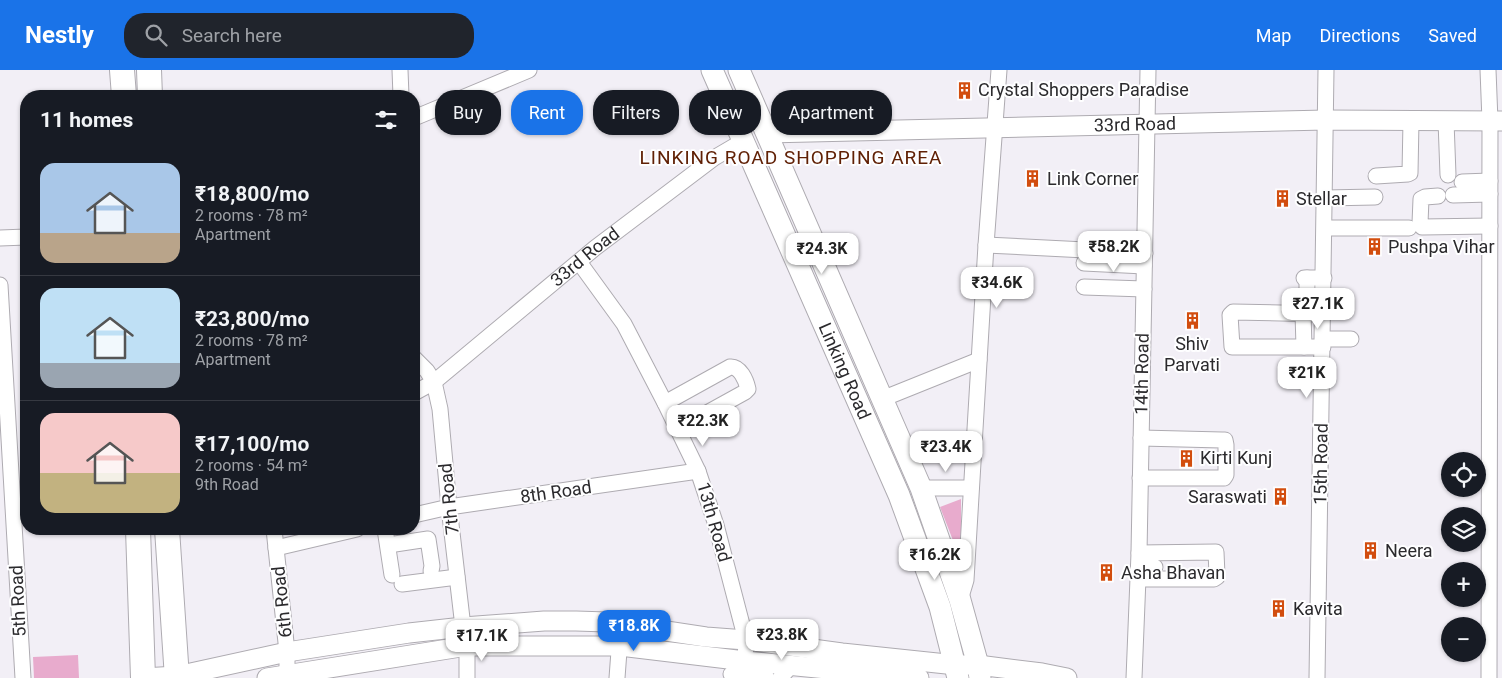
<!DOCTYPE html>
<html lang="en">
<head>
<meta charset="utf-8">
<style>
  body { margin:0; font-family:Roboto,sans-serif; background:#20242c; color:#f1f3f6; height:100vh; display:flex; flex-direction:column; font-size:19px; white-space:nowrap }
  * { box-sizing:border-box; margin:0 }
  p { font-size:16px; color:#9ea1a6 }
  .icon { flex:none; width:28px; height:28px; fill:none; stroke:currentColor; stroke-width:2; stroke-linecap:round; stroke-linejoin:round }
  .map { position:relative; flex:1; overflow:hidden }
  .panel { position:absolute; left:20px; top:20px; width:400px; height:445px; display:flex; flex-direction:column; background:#171b24; border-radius:20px; box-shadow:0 1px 4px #0004 }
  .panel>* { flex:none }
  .hud { position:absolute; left:435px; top:20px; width:475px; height:45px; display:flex; gap:10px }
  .tools { position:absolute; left:1441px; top:382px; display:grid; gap:10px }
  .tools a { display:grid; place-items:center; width:45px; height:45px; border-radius:50%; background:#171b24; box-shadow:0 1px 4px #0004; font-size:25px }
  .price { position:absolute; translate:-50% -42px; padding:0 11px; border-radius:10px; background:#fff; color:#222; font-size:16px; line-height:32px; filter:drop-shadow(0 1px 2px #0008) }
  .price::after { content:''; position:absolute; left:50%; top:30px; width:15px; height:11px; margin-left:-8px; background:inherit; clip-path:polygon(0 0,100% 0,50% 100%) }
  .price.on { background:#1a73e8; color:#fff }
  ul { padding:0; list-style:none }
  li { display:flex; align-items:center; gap:15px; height:125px; padding:0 20px }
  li+li { border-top:1px solid #363941 }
  li span { display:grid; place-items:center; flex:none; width:140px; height:100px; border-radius:15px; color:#555 }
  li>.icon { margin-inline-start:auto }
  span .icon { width:60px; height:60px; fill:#fffc; stroke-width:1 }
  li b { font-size:21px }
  h2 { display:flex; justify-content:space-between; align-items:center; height:60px; padding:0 20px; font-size:21px }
  .chip { padding:0 18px; border-radius:20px; background:#171b24; box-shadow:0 1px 4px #0004; font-size:18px; line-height:45px }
  .chip.on { background:#1a73e8; color:#fff }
  header { display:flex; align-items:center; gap:30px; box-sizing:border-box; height:70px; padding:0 25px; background:#1a73e8; color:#fff }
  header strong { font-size:24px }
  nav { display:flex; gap:28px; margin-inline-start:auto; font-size:18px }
  .search { width:350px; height:45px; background:#20242c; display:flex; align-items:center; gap:12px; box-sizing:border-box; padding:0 18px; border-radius:20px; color:#9ea1a6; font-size:19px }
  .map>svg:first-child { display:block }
  .green { fill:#e8abcd }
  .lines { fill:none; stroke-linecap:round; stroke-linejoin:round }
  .minor-casing { stroke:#aeabb1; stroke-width:17 }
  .tertiary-casing { stroke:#aeabb1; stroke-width:21 }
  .secondary-casing { stroke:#aeabb1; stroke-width:23 }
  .primary-casing { stroke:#aeabb1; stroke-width:26 }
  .minor { stroke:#fff; stroke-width:15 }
  .tertiary { stroke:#fff; stroke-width:19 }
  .secondary { stroke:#fff; stroke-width:21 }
  .primary { stroke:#fff; stroke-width:24 }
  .labels { text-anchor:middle; stroke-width:4; stroke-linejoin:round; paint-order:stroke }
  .poi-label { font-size:18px; fill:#2b2a2d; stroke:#fefeff; text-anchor:start }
  .street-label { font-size:18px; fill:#2b2a2d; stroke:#fefeff }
  .neighbourhood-label { font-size:19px; letter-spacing:1px; fill:#602005; stroke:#fefeff }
</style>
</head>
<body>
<header>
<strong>Nestly</strong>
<div class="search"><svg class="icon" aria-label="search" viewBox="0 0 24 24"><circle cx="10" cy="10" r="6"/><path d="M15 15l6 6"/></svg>Search here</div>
<nav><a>Map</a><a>Directions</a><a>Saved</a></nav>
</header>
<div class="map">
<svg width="1502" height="608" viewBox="0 0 1502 608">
  <rect width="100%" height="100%" fill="#f2eff6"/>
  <!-- green -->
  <path class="green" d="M 961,429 L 961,491 L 940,437 Z
    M 78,585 L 79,608 L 34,608 L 33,587 Z"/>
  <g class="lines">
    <defs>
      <g id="minor">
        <path d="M 400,0 L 401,26"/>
        <path d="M 1488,0 L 1490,51 L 1489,608"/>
        <path d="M 414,48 L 529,0"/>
        <path d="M 1446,51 L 1448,105"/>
        <path d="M 1376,106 L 1408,104 L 1410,103 L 1411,51"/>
        <path d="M 1462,112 L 1490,111"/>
        <path d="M 1453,125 L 1490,124"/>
        <path d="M 1438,126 L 1425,127 L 1421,129 L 1420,153 L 1422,157 L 1490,156"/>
        <path d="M 1325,128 L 1375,127"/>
        <path d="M 1325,158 L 1409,158"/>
        <path d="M 0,168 L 26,167"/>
        <path d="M 986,175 L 1145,183"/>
        <path d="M 579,192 L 624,254 L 665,333 L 698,401 L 716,455 L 746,570 L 745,591"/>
        <path d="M 1084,193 L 1144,196"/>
        <path d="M 1304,208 L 1324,208"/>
        <path d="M 1307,208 L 1307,227"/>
        <path d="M 0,215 L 23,608"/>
        <path d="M 1084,217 L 1144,219"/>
        <path d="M 1303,243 L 1304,277"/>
        <path d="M 1323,269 L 1351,269"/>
        <path d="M 1323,277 L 1232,277 L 1230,245 L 1233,242 L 1323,244"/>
        <path d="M 414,288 L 427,301 L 434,312 L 440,339 L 449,437 L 463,557 L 467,576 L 467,608"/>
        <path id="s1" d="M 414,323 L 434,312 L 595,178 L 714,88 L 743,71"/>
        <path d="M 882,329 L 979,290"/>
        <path d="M 665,333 L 730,297 C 740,296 746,310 748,319 L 745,322 L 678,359"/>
        <path d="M 1140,408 L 1224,408 L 1226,405 L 1226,375 L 1225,370 L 1222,370 L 1141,368"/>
        <path d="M 921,418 L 971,418"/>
        <path d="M 414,445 L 449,437 L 698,401"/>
        <path d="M 274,459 L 287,582 L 287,605"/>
        <path d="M 385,459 L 392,505"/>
        <path d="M 395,474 L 428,469 L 432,496 L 431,501"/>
        <path d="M 276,478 L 357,459"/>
        <path d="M 1139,497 L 1155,497"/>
        <path d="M 1139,509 L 1214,509 L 1217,507 L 1217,505 L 1216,482 L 1139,483"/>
        <path d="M 402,514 L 457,507"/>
        <path d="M 960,530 L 966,510 L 986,175 L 999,0"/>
        <path d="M 731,604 L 763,606 L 767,608"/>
        <path d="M 617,608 L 621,554"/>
        <path d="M 780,608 L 791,596"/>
        <path d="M 1134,608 L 1139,483 L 1148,0"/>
        <path d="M 1317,608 L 1326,0"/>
      </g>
      <g id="tertiary">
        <path id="s2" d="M 767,63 L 1326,50 L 1502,51"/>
        <path d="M 143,608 L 177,606 L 287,582 L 409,563 L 463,557 L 544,551 L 576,551 L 607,552 L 706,567 L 746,570 L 842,583 L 956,595 L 978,595 L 1042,603 L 1067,608"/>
        <path d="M 267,608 L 467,576 L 620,576 L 745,591 L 919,608"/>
      </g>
      <g id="secondary">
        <path id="s3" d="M 712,0 L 899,425 L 940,537 L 958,608"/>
        <path d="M 739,0 L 921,418 L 960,530 L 978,595 L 980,608"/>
      </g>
      <path id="primary" d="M 122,0 L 124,26
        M 149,0 L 150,26
        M 138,459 L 143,608
        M 167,459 L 177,608"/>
    </defs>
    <!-- minor casing -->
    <use href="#minor" class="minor-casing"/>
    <!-- tertiary casing -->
    <use href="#tertiary" class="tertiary-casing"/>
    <!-- secondary casing -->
    <use href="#secondary" class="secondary-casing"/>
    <!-- primary casing -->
    <use href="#primary" class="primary-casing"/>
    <!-- minor -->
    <use href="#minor" class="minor"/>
    <!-- tertiary -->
    <use href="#tertiary" class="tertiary"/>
    <!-- secondary -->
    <use href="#secondary" class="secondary"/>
    <!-- primary -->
    <use href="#primary" class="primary"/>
  </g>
  <!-- icons -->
  <defs>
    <symbol id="building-bare" viewBox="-9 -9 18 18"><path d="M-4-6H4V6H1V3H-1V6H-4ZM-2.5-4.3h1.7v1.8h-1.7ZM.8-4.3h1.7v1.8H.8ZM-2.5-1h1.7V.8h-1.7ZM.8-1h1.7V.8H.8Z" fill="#d24d0e" stroke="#fefeff" stroke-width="2.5" paint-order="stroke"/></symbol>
  </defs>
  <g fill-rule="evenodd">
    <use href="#building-bare" x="952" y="8" width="25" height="25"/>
    <use href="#building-bare" x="1020" y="96" width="25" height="25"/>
    <use href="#building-bare" x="1270" y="116" width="25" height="25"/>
    <use href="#building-bare" x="1362" y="164" width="25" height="25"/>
    <use href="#building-bare" x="1180" y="238" width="25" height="25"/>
    <use href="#building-bare" x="1174" y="376" width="25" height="25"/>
    <use href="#building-bare" x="1268" y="414" width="25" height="25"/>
    <use href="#building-bare" x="1358" y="468" width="25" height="25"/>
    <use href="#building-bare" x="1094" y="490" width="25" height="25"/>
    <use href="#building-bare" x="1266" y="526" width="25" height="25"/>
  </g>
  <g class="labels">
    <!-- poi labels -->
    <g class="poi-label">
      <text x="978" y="26">Crystal Shoppers Paradise</text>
      <text x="1047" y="115">Link Corner</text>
      <text x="1296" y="135">Stellar</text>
      <text x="1388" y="183">Pushpa Vihar</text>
      <text x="1192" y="280" text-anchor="middle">Shiv<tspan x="1192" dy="21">Parvati</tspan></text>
      <text x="1200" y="394">Kirti Kunj</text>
      <text x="1267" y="433" text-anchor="end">Saraswati</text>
      <text x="1385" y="487">Neera</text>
      <text x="1121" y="509">Asha Bhavan</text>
      <text x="1293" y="545">Kavita</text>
    </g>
    <!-- street labels -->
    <g class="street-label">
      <text dy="6" stroke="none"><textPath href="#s2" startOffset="368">33rd Road</textPath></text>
      <text dy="6" stroke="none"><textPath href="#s1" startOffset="219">33rd Road</textPath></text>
      <text dy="6" stroke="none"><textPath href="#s3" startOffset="329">Linking Road</textPath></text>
      <text transform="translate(1142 304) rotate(-89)" y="6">14th Road</text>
      <text transform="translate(1321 394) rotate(-89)" y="6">15th Road</text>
      <text transform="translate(556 422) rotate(-8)" y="6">8th Road</text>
      <text transform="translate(449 429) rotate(-96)" y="6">7th Road</text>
      <text transform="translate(714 452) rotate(74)" y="6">13th Road</text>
      <text transform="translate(18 531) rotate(-93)" y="6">5th Road</text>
      <text transform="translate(282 532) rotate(-96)" y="6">6th Road</text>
    </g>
    <!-- neighbourhood labels -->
    <g class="neighbourhood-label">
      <text x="791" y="94">LINKING ROAD SHOPPING AREA</text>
    </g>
  </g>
</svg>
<div class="tools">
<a><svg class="icon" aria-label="locate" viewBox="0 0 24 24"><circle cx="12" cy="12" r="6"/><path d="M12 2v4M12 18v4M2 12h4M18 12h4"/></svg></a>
<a><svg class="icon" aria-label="layers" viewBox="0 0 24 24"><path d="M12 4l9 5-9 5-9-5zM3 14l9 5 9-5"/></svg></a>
<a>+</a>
<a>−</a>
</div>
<b class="price" style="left:1114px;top:203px">₹58.2K</b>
<b class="price" style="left:822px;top:205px">₹24.3K</b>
<b class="price" style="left:997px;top:239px">₹34.6K</b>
<b class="price" style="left:1318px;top:260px">₹27.1K</b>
<b class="price" style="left:1307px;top:329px">₹21K</b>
<b class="price" style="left:703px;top:377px">₹22.3K</b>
<b class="price" style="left:946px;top:403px">₹23.4K</b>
<b class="price" style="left:935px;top:511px">₹16.2K</b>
<b class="price on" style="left:634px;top:582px">₹18.8K</b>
<b class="price" style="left:782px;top:591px">₹23.8K</b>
<b class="price" style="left:482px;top:592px">₹17.1K</b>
<div class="hud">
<a class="chip">Buy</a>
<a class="chip on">Rent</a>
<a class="chip">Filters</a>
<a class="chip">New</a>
<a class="chip">Apartment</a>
</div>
<section class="panel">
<h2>11 homes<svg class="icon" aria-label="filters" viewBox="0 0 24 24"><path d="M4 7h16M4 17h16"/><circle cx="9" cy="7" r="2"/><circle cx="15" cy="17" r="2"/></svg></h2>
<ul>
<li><span style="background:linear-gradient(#a9c7e8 70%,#b9a48a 0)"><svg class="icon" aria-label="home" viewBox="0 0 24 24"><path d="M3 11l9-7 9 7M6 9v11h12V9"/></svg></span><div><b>₹18,800/mo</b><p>2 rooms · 78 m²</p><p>Apartment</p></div></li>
<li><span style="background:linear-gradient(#bfe0f5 75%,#9aa5b1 0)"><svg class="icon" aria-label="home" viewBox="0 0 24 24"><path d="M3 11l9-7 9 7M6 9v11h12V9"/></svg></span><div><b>₹23,800/mo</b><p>2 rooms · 78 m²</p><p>Apartment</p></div></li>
<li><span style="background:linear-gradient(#f6c9c9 60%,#c2b280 0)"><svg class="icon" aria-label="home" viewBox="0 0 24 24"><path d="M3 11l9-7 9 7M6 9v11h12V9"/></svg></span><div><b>₹17,100/mo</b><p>2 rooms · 54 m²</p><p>9th Road</p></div></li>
</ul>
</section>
</div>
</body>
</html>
